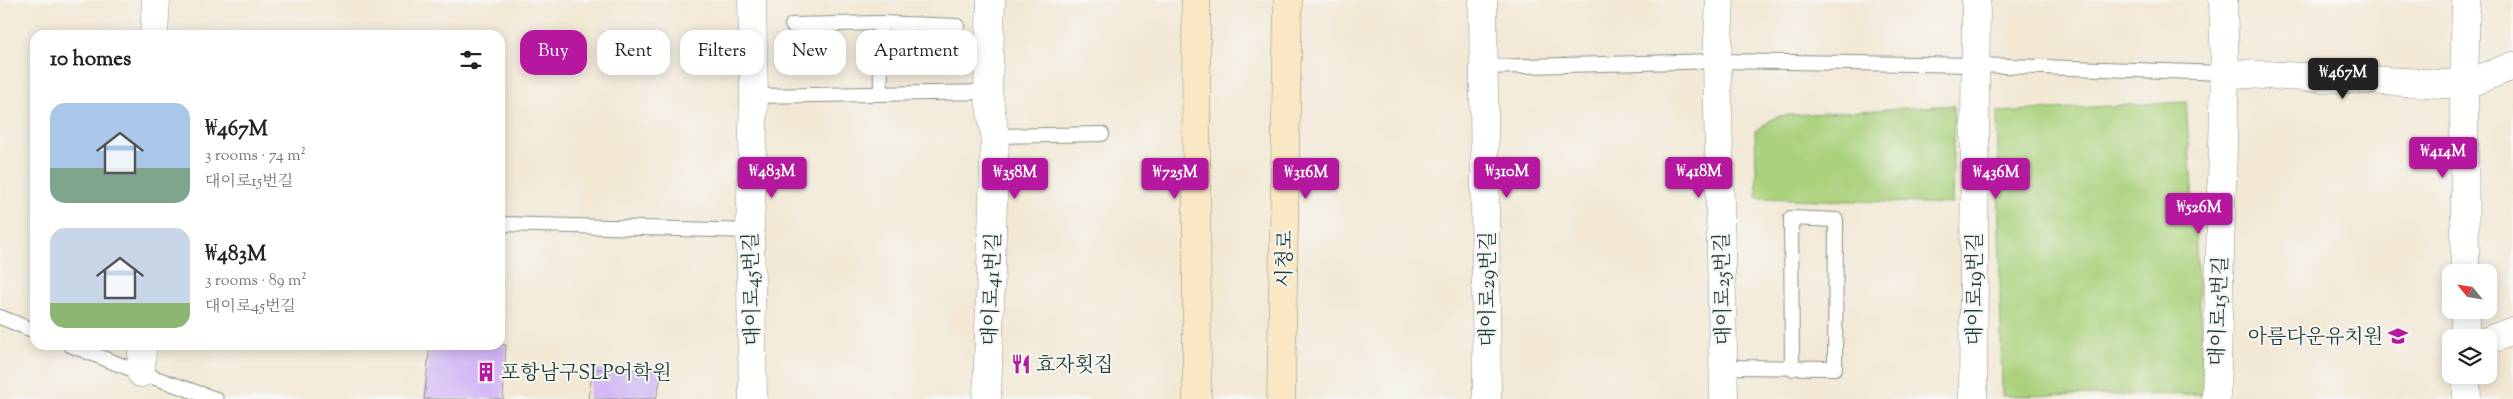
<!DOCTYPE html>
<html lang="en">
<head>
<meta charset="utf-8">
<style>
  body { margin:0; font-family:"Sorts Mill Goudy","Noto Serif KR",serif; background:#f2f2f2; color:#222; height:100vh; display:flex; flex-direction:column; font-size:19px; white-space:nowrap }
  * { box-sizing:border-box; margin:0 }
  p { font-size:16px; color:#767676 }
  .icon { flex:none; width:28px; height:28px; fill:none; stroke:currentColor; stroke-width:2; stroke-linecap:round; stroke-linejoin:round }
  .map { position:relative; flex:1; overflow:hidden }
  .side { position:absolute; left:30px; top:30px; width:475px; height:320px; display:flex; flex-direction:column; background:#fff; border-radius:15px; box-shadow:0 2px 12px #0003 }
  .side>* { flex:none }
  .hud { position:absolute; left:520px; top:30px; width:475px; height:45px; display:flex; gap:10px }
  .needle { width:32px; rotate:300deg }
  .controls { position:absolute; left:2442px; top:264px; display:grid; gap:10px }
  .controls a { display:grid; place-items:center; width:55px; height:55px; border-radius:10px; background:#fff; box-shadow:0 2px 12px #0003; font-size:25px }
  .price { position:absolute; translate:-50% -42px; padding:0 11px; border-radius:5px; background:#b5179e; color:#fff; font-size:16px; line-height:32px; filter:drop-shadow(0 1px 2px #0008) }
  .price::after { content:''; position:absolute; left:50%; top:30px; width:15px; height:11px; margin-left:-8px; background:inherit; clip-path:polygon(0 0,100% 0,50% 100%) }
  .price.on { background:#222; color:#fff }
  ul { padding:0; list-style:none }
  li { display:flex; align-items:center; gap:15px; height:125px; padding:0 20px }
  li span { display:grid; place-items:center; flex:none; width:140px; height:100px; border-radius:15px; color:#555 }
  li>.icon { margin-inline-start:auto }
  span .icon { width:60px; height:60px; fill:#fffc; stroke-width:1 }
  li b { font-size:21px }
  h2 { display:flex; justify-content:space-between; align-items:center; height:60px; padding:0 20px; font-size:21px }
  .tag { padding:0 18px; border-radius:15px; background:#fff; box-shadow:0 2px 12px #0003; font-size:18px; line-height:45px }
  .tag.on { background:#b5179e; color:#fff }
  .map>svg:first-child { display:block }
  .green { fill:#aad17c; stroke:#648758 }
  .building { fill:#cfb2f4 }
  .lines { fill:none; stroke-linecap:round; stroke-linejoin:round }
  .lane-casing { stroke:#889284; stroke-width:16 }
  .street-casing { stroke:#889284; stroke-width:29 }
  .secondary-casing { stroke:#889284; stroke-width:29 }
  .lane { stroke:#fff; stroke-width:14 }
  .street { stroke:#fff; stroke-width:28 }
  .secondary { stroke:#fae7c3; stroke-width:28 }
  .labels { text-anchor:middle; stroke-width:4; stroke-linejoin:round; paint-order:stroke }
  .street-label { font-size:20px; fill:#1f3d34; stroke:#f6f6f2 }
  .poi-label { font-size:20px; fill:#1f3d34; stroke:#f6f6f2; text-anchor:start }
</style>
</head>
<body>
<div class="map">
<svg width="2513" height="399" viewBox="0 0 2513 399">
  <rect width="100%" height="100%" fill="#f6f6f2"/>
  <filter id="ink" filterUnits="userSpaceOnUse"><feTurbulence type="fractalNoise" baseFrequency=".02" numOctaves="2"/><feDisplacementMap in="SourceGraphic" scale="10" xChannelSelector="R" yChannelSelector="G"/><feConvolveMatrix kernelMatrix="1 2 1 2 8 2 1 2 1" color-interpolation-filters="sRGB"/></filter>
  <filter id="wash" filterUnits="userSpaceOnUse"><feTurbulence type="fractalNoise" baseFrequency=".0096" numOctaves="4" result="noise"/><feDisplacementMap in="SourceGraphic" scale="20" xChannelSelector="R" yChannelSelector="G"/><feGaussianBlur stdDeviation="1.12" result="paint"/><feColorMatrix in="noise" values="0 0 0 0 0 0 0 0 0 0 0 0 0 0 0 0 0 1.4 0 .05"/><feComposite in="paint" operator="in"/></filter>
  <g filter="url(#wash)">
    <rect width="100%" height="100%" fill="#f2e8d4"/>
    <!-- green -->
    <path class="green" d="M 2186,102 L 2206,394 L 2002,396 L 1997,112 Z
      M 1954,105 L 1952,204 L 1757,198 L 1755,131 L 1777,116 Z"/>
    <g id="blocks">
      <!-- building -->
      <path class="building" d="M 430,345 L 506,345 L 503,399 L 424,399 Z
        M 593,369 L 663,370 L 656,399 L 588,399 Z"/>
    </g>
  </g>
  <g filter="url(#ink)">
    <use href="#blocks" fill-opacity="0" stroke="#889284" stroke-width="1"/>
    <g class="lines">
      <defs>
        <path id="lane" d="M 880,23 L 957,26
          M 792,25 L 880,23 L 881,94
          M 1485,67 L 1717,61 L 1976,65 L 2225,73
          M 754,96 L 988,92
          M 995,136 L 1102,134
          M 500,224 L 750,231
          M 0,317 L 35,331
          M 70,345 L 141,373 L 216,399
          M 1724,367 L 1835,368 L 1836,220 L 1791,218 L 1792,369"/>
        <path id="street" d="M 752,0 L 754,96 L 750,231 L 753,399
          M 1483,0 L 1487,399
          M 1720,0 L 1717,61 L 1724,399
          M 154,35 L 156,0
          M 2225,73 L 2464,85 L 2513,66
          M 2465,272 L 2464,85 L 2466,0
          M 2465,310 L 2465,338
          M 2489,340 L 2513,331
          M 141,373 L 142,345
          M 2466,375 L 2467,399
          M 987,399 L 995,136 L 988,92 L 991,0
          M 1973,399 L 1976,0
          M 2216,399 L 2225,73 L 2223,0"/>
        <path id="secondary" d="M 1196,0 L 1197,399
          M 1281,399 L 1288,0"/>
      </defs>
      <!-- lane casing -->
      <use href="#lane" class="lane-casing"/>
      <!-- street casing -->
      <use href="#street" class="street-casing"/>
      <!-- secondary casing -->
      <use href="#secondary" class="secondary-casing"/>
      <!-- lane -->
      <use href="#lane" class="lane"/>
      <!-- street -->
      <use href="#street" class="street"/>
      <!-- secondary -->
      <use href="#secondary" class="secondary"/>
    </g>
  </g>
  <!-- icons -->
  <defs>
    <symbol id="school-bare" viewBox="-9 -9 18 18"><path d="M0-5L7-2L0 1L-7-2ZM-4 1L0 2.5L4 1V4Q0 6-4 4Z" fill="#b5179e" stroke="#f6f6f2" stroke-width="2.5" paint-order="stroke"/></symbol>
    <symbol id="restaurant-bare" viewBox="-9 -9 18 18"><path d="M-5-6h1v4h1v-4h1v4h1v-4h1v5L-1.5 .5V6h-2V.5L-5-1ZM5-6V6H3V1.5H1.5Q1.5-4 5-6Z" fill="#b5179e" stroke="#f6f6f2" stroke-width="2.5" paint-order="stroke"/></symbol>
    <symbol id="building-bare" viewBox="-9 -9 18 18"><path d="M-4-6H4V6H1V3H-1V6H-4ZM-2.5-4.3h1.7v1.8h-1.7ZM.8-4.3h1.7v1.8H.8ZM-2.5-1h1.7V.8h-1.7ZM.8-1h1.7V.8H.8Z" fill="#b5179e" stroke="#f6f6f2" stroke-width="2.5" paint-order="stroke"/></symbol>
  </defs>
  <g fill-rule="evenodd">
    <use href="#school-bare" x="2384" y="322" width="28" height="28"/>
    <use href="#restaurant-bare" x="1007" y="350" width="28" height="28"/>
    <use href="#building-bare" x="472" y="358" width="28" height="28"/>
  </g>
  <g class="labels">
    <!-- street labels -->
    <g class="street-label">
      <text transform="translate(1284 259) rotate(-89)" y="7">시청로</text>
      <text transform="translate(751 289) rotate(-91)" y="7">대이로45번길</text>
      <text transform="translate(991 289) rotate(-88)" y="7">대이로41번길</text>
      <text transform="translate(1487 289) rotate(-90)" y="7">대이로29번길</text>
      <text transform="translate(1722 289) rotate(-91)" y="7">대이로25번길</text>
      <text transform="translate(1974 289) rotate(-90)" y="7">대이로19번길</text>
      <text transform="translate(2218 311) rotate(-88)" y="7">대이로15번길</text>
    </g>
    <!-- poi labels -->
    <g class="poi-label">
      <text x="2383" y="343" text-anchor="end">아름다운유치원</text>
      <text x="1036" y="371">효자횟집</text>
      <text x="501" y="379">포항남구SLP어학원</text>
    </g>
  </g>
</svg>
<div class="controls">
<a><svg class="needle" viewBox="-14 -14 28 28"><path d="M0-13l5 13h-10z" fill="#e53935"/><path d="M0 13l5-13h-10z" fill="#767676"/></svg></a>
<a><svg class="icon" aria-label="layers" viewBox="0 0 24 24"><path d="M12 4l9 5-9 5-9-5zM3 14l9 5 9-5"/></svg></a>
</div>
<b class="price on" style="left:2343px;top:100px">₩467M</b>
<b class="price" style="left:2443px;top:179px">₩414M</b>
<b class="price" style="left:772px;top:199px">₩483M</b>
<b class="price" style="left:1507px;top:199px">₩310M</b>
<b class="price" style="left:1699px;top:199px">₩418M</b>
<b class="price" style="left:1015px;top:200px">₩358M</b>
<b class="price" style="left:1175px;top:200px">₩725M</b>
<b class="price" style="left:1306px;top:200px">₩316M</b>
<b class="price" style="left:1996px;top:200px">₩436M</b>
<b class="price" style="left:2199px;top:235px">₩526M</b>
<div class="hud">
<a class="tag on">Buy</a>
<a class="tag">Rent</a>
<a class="tag">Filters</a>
<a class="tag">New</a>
<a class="tag">Apartment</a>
</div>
<section class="side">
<h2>10 homes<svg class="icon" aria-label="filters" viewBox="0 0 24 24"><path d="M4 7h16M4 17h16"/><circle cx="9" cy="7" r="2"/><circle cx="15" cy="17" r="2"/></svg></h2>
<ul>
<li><span style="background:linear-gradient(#a9c7e8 65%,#7fa58c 0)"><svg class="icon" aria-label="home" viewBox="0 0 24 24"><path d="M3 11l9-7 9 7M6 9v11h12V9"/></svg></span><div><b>₩467M</b><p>3 rooms · 74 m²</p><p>대이로15번길</p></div></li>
<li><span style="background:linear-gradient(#c9d6e8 75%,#8fb573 0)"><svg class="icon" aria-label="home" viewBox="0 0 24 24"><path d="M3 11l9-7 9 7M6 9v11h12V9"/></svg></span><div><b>₩483M</b><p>3 rooms · 89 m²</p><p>대이로45번길</p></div></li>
</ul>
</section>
</div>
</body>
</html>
